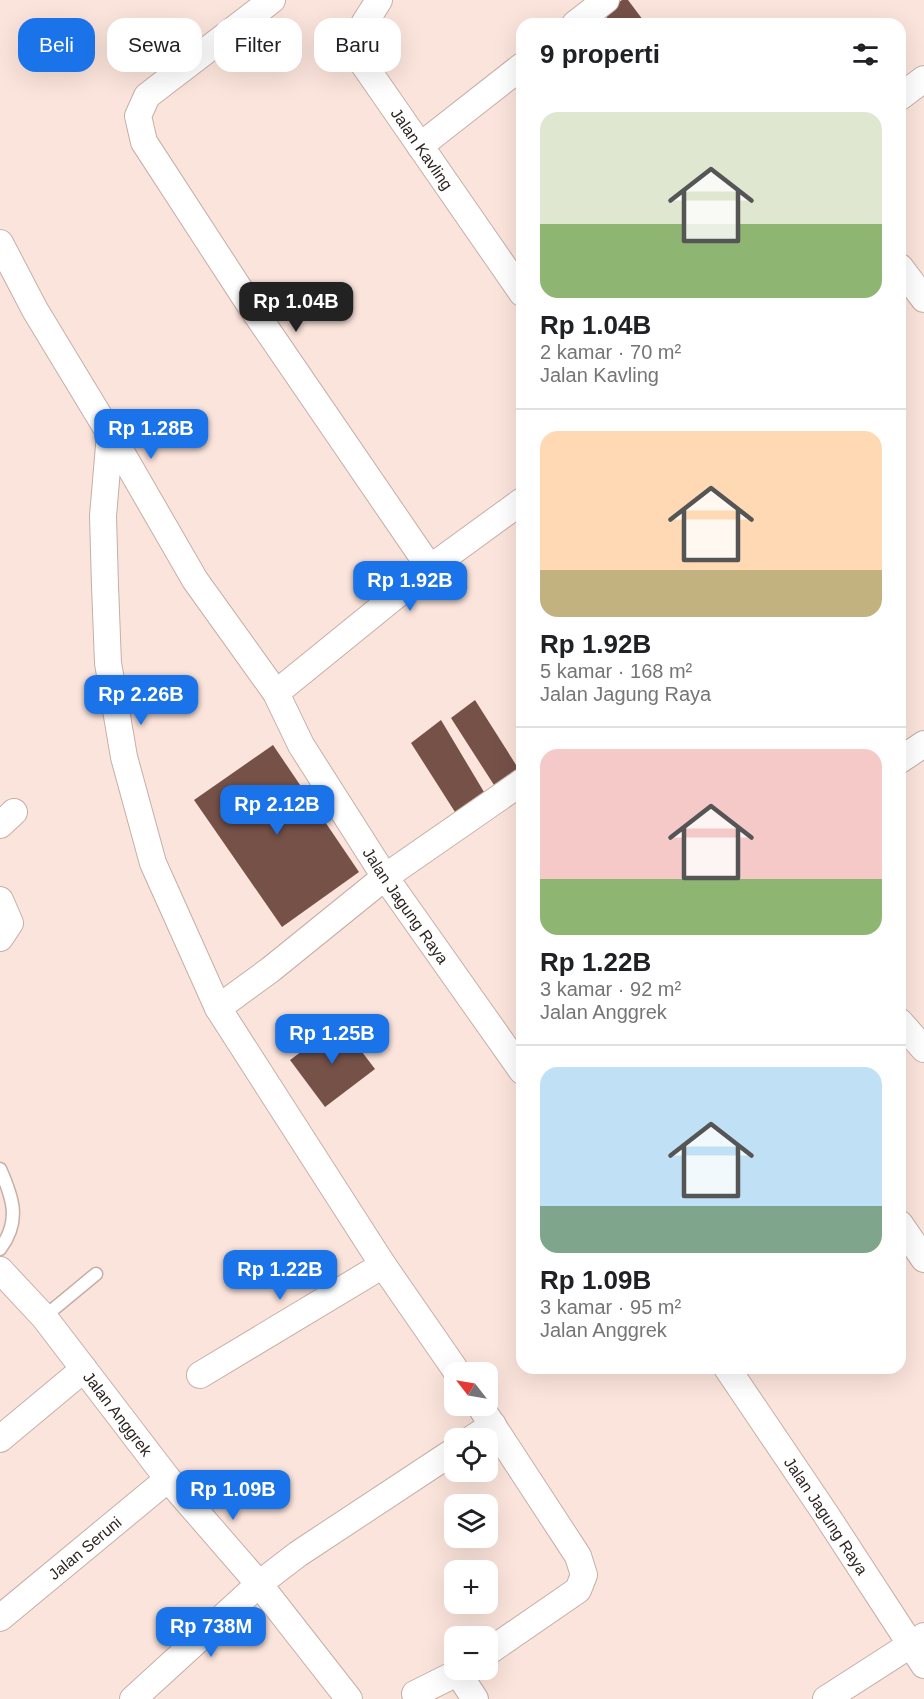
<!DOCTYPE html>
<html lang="id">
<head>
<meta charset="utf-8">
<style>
  body { margin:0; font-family:Arial,sans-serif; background:#f2f2f2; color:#202124; height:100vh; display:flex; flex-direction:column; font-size:22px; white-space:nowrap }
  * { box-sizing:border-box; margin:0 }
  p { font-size:20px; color:#757577 }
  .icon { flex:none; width:33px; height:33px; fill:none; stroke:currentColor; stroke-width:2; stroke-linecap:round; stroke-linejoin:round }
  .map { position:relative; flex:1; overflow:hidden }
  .drawer { position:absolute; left:516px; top:18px; width:390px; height:1356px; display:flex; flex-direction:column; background:#fff; border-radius:18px; box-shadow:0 6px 24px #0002 }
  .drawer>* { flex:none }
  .guide { position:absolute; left:18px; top:18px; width:408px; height:54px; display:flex; gap:12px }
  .needle { width:39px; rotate:301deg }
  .fabs { position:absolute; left:444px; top:1362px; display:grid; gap:12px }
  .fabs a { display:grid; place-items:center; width:54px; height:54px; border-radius:12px; background:#fff; box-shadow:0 6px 24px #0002; font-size:30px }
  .price { position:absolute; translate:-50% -51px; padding:0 14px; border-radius:12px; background:#1a73e8; color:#fff; font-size:20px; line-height:39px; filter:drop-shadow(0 2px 3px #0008) }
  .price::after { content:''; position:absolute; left:50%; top:36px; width:18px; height:14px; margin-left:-9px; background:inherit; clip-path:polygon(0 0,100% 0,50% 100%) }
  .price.active { background:#222; color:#fff }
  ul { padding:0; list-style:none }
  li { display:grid; align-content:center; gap:12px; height:318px; padding:0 24px }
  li+li { border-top:2px solid #e0e0e0 }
  li span { display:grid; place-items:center; height:186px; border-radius:18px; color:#555 }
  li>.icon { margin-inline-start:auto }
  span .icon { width:108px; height:108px; fill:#fffc; stroke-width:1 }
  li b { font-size:26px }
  h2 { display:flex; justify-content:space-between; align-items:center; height:72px; padding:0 24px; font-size:26px }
  .pill { padding:0 21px; border-radius:18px; background:#fff; box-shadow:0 6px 24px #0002; font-size:21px; line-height:54px }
  .pill.active { background:#1a73e8; color:#fff }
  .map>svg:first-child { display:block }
  .building { fill:#755148 }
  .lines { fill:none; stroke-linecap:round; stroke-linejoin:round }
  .lane-casing { stroke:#c5afa6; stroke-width:15 }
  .street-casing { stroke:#c5afa6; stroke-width:28 }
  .lane { stroke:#fff; stroke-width:12 }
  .street { stroke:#fff; stroke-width:26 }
  .labels { text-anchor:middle; stroke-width:6; stroke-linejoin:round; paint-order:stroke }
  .street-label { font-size:16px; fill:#2e2522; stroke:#fef4f1 }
</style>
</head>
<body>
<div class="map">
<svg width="924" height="1699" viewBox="0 0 924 1699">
  <rect width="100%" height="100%" fill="#fbe4db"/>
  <!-- building -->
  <path class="building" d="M 622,0 L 628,0 L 646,24 L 611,24 L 604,13 Z
    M 475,700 L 518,768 L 494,785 L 451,718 Z
    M 441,720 L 484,792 L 455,812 L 411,743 Z
    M 273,745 L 359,872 L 282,927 L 194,800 Z
    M 340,1023 L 375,1069 L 325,1107 L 290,1060 Z"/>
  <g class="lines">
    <defs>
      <path id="lane" d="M 0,1169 C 13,1198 21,1221 0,1249
        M 44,1317 L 96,1274"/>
      <g id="street">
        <path d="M 272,0 L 147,96 L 138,116 L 144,142 L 248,302 L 430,568"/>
        <path id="s1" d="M 379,0 L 364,24 L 357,44 L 360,59 L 522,293"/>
        <path d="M 575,24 L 606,0"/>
        <path d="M 900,97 L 924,79"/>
        <path d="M 420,146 L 522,66"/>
        <path id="s2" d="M 0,243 L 35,310 L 124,457 L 195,580 L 276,693 L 301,745 L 385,877 L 522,1071"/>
        <path d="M 900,267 L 924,299"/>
        <path d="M 110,434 L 103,516 L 105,586 L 108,663 L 124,757 L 153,863 L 218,1008"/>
        <path d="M 276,693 L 430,568 L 522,501"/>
        <path d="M 900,760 L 924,744"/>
        <path d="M 0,825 L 14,812"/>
        <path d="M 0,900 L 10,923 L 0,938"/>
        <path d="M 900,1022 L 924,1049"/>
        <path d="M 900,1224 L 924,1259"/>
        <path id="s3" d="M 0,1270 L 44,1317 L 168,1479 L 259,1584 L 349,1699"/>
        <path id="s4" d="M 727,1368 L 825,1513 L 924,1665"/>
        <path d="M 457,1372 L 383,1265 L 218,1008 L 270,970 L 385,877 L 522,782"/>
        <path d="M 200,1375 L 383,1265"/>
        <path d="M 480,1406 L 578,1556 L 584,1575 L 578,1590 L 488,1652"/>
        <path d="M 473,1438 L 493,1425"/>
        <path d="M 0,1439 L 84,1369"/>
        <path id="s5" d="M 0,1618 L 168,1479"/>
        <path d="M 458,1673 L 475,1699"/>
        <path d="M 415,1694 L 463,1670"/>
        <path d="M 133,1699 L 259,1584 L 298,1554 L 454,1451"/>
        <path d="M 826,1699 L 924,1636"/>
      </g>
    </defs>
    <!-- lane casing -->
    <use href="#lane" class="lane-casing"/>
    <!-- street casing -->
    <use href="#street" class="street-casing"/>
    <!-- lane -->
    <use href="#lane" class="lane"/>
    <!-- street -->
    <use href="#street" class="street"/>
  </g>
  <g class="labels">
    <!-- street labels -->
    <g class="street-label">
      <text dy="6" stroke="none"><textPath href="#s1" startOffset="174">Jalan Kavling</textPath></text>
      <text dy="6" stroke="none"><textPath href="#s2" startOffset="778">Jalan Jagung Raya</textPath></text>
      <text dy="6" stroke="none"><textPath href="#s3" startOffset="186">Jalan Anggrek</textPath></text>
      <text dy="6" stroke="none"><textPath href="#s4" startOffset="178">Jalan Jagung Raya</textPath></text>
      <text dy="6" stroke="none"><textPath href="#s5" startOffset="110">Jalan Seruni</textPath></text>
    </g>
  </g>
</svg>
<div class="fabs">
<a><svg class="needle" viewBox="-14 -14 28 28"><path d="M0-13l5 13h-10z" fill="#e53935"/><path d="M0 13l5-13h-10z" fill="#757577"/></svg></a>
<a><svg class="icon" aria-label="locate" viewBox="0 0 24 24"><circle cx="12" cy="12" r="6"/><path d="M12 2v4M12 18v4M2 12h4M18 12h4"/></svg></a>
<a><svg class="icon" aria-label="layers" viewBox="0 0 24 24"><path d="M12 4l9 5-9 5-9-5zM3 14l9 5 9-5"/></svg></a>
<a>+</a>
<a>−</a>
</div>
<b class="price active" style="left:296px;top:333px">Rp 1.04B</b>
<b class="price" style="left:151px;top:460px">Rp 1.28B</b>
<b class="price" style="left:410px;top:612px">Rp 1.92B</b>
<b class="price" style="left:141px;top:726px">Rp 2.26B</b>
<b class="price" style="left:277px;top:836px">Rp 2.12B</b>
<b class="price" style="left:332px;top:1065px">Rp 1.25B</b>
<b class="price" style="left:280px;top:1301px">Rp 1.22B</b>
<b class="price" style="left:233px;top:1521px">Rp 1.09B</b>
<b class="price" style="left:211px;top:1658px">Rp 738M</b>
<div class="guide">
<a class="pill active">Beli</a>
<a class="pill">Sewa</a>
<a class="pill">Filter</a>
<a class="pill">Baru</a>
</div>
<section class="drawer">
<h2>9 properti<svg class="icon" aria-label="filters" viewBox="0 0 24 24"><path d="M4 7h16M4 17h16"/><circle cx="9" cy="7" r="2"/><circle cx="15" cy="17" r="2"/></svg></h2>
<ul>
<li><span style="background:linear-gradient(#dfe7d0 60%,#8fb573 0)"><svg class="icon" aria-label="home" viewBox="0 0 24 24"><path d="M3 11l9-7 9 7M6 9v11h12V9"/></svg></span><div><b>Rp 1.04B</b><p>2 kamar · 70 m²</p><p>Jalan Kavling</p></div></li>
<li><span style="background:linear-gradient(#ffd9b3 75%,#c2b280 0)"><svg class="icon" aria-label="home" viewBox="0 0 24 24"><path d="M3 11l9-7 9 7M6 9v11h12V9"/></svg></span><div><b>Rp 1.92B</b><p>5 kamar · 168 m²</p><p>Jalan Jagung Raya</p></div></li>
<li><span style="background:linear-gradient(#f6c9c9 70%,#8fb573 0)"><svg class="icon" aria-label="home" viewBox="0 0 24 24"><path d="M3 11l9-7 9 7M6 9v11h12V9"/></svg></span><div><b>Rp 1.22B</b><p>3 kamar · 92 m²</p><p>Jalan Anggrek</p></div></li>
<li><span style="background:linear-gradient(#bfe0f5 75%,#7fa58c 0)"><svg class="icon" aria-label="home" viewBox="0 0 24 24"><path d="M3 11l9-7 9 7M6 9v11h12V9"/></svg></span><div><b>Rp 1.09B</b><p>3 kamar · 95 m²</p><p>Jalan Anggrek</p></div></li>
</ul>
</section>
</div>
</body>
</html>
